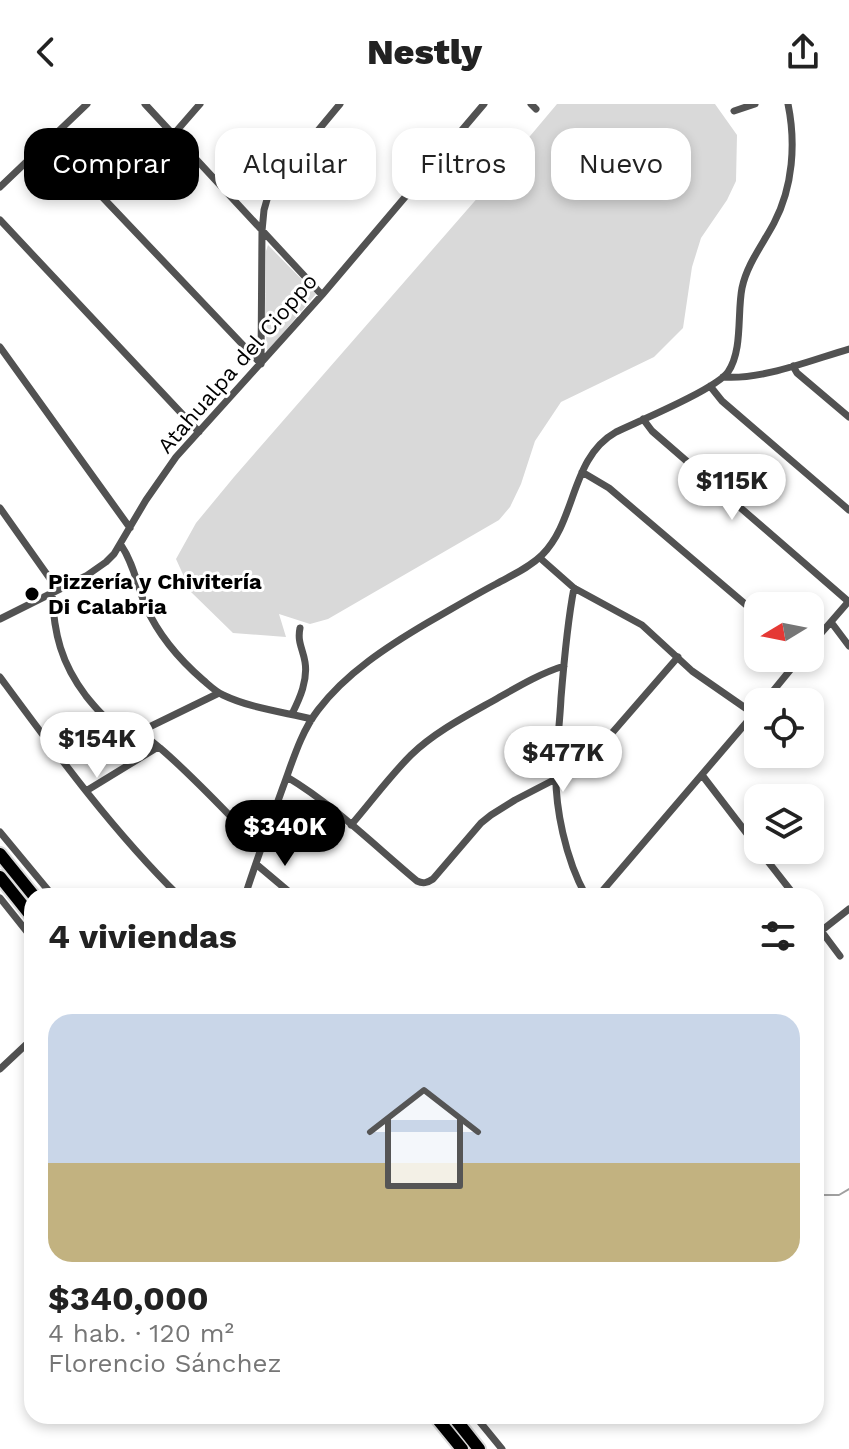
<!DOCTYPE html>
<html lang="es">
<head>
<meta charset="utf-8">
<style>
  body { margin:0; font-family:"Work Sans",sans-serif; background:#f6f6f6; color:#222; height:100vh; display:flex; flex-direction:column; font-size:30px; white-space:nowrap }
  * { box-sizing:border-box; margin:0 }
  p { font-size:26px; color:#767676 }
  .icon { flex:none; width:44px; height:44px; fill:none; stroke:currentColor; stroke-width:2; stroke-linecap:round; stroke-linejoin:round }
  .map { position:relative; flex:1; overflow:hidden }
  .panel { position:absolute; left:24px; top:784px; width:800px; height:536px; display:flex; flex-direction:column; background:#fff; border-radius:24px; box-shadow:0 4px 12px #0003 }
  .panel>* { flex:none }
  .top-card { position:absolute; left:24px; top:24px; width:802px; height:72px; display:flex; gap:16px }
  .needle { width:52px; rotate:260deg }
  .tools { position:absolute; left:744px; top:488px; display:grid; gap:16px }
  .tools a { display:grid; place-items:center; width:80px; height:80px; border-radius:16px; background:#fff; box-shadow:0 4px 12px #0003; font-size:40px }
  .price { position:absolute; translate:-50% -68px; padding:0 18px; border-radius:28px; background:#fff; color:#222; font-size:26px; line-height:52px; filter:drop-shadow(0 2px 4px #0008) }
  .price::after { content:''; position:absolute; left:50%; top:48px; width:24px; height:18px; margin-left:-12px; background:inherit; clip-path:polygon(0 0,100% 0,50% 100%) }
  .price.current { background:#000; color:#fff }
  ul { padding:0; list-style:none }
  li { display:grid; align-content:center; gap:16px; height:424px; padding:0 24px }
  li span { display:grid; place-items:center; height:248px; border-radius:24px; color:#555 }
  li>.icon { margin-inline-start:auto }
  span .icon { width:144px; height:144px; fill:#fffc; stroke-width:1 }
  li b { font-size:34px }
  h2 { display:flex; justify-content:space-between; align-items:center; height:96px; padding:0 24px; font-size:34px }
  .chip { padding:0 28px; border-radius:24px; background:#fff; box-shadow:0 4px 12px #0003; font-size:28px; line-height:72px }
  .chip.current { background:#000; color:#fff }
  header { display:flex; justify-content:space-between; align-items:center; height:104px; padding:0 24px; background:#fff; font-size:36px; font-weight:800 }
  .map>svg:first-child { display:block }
  .green { fill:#d9d9d9 }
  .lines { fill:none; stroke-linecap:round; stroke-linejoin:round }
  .stream { stroke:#a0a0a0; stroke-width:2 }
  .highway-casing { stroke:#dbdbdb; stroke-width:16 }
  .street { stroke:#525252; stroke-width:7 }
  .highway { stroke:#000; stroke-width:12 }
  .poi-dot { fill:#000; stroke:#fff; stroke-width:3 }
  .labels { text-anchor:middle; stroke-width:6; stroke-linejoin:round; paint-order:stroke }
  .street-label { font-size:22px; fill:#000; stroke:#fff }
  .poi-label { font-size:22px; font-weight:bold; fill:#000; stroke:#fff; text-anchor:start }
</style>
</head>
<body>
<header><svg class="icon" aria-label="back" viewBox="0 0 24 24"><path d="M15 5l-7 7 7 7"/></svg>Nestly<svg class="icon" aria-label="share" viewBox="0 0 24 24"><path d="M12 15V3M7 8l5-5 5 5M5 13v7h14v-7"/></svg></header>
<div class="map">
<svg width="849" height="1345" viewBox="0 0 849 1345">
  <rect width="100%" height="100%" fill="#fff"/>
  <!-- green -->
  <path class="green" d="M 557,0 L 715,0 L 737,31 L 736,77 L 727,96 L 701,134 L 692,163 L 683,224 L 654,253 L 561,298 L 535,337 L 521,380 L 510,403 L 499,416 L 328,515 L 310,520 L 279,510 L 286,533 L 233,529 L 191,488 L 176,455 L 196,419 L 234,373 L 494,75 Z
    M 268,141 L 316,190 L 267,248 L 265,211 L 266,147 Z"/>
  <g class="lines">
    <!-- stream -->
    <path class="stream" d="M 816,1091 L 839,1091 L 849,1085"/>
    <defs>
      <path id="highway" d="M 0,750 L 34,792
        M 0,773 L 32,813
        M 435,1312 L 462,1345
        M 453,1312 L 479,1345"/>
    </defs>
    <!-- highway casing -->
    <use href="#highway" class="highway-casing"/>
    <!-- street -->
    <path class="street" d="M 145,0 L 322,191
      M 531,0 L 536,5
      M 734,7 L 755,0
      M 173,31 L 200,0
      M 49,37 L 261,260
      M 0,83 L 87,0
      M 0,116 L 199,328
      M 0,243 L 130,424
      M 261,260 L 262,127 L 264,106 L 268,92 L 276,77 L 340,0
      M 793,262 L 797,269 L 849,313
      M 723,273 C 763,276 811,256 849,245
      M 710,282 L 722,297 L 849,406
      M 643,315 L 652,327 L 849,498
      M 582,368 L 609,384 L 758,511
      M 0,404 L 58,486
      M 121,441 C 134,460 137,482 146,503 C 159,532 180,556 203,576 C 209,581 215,587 223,591 C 250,604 283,608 312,615
      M 540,454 L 574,484 L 642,521 L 692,567 L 754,610
      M 574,484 C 567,520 564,557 561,594 C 560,616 557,639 556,661 C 554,703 566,756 586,792
      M 52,489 C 54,530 61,559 86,592 C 94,602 102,612 112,619 C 121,625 131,625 140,629 C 147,633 154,639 160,644 C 196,675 228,710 261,744
      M 0,515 L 86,472 L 106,458 L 114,450 L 146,396 L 176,353 L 322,191 L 484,0
      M 831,518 L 849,542
      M 810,542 L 849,497
      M 0,573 C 56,649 112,726 179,792
      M 764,598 L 800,554
      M 292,610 C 300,594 308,576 305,558 C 303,545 297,538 300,524
      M 139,628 L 219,589
      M 702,671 L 758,744
      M 287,673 C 334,701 375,742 417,777 C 423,780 427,779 433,775 L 481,719 L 491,711 L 515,696 L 571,667 L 592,652 L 678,553
      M 86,687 L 158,643
      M 351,721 C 371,698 389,673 411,651 C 436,627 468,611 498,594 C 519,582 541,569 564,562
      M 0,728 L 53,792
      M 759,746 L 795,792
      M 256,760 L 294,792
      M 245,792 C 257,755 270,719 283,683 C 293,656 301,628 318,606 C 346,569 388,542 427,519 C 450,506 473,492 496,480 C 512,471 529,464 542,451 C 577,416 570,354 616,328 C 639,317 716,285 728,268 C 743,246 737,209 742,184 C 747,160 763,140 774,119 C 793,83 796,39 788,0
      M 598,792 L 758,605
      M 0,794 L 32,834
      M 816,820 L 840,852
      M 821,827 L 849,805
      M 0,965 L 32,935
      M 475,1312 L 502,1345"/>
    <!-- highway -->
    <use href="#highway" class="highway"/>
  </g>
  <!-- markers -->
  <circle class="poi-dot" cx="32" cy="490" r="8"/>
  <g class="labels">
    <!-- street labels -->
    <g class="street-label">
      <text transform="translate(237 259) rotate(-49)" y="8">Atahualpa del Cioppo</text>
    </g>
    <!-- poi labels -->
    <g class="poi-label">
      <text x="48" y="485">Pizzería y Chivitería<tspan x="48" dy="25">Di Calabria</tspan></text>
    </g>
  </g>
</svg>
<div class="tools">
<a><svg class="needle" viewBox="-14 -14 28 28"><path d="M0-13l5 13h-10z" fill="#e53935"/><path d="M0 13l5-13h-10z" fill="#767676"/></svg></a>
<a><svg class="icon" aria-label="locate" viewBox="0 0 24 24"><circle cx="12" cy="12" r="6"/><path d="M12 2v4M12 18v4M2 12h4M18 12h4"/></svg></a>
<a><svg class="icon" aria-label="layers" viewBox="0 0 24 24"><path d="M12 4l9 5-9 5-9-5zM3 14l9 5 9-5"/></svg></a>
</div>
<b class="price" style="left:732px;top:418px">$115K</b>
<b class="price" style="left:97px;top:676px">$154K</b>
<b class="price" style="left:563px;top:690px">$477K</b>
<b class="price current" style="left:285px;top:764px">$340K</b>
<div class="top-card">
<a class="chip current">Comprar</a>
<a class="chip">Alquilar</a>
<a class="chip">Filtros</a>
<a class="chip">Nuevo</a>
</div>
<section class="panel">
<h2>4 viviendas<svg class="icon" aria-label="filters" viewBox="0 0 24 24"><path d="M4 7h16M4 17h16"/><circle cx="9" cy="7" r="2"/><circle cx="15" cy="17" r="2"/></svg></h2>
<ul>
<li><span style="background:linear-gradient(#c9d6e8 60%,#c2b280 0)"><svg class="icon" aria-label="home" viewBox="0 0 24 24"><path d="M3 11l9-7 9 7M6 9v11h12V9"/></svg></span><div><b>$340,000</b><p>4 hab. · 120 m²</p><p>Florencio Sánchez</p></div></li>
</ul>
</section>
</div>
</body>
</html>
